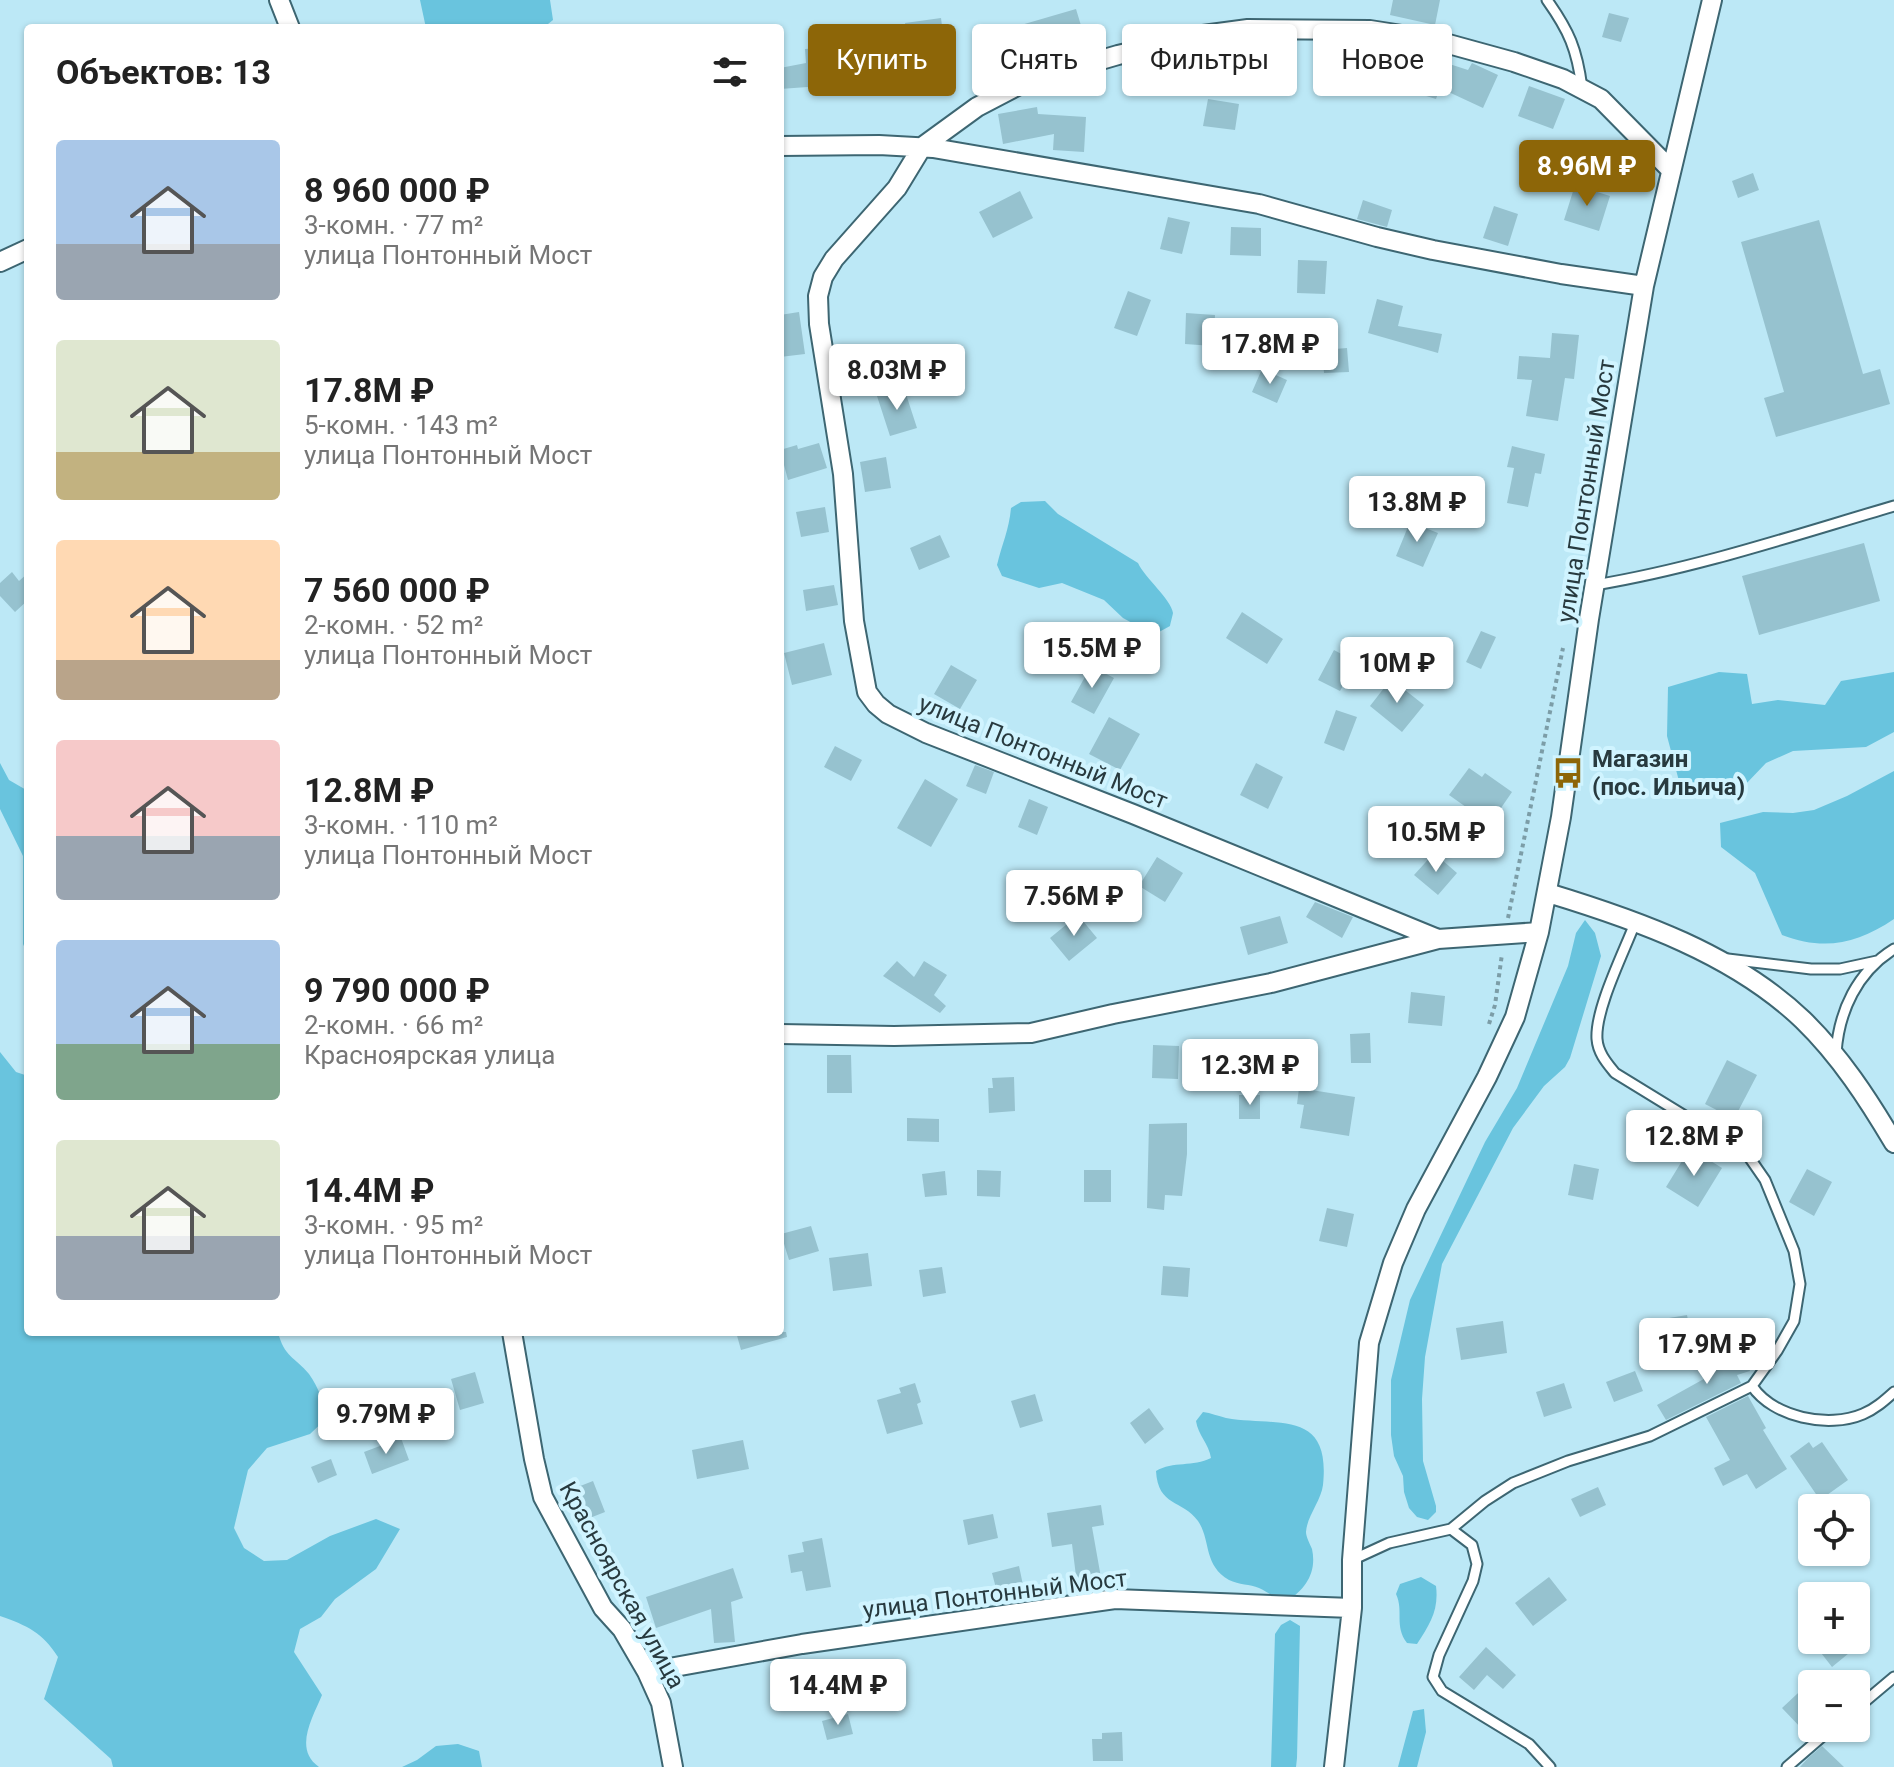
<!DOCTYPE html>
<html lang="ru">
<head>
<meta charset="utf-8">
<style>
  body { margin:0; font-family:Roboto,sans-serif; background:#f2f2f2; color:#222; height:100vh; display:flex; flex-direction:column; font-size:30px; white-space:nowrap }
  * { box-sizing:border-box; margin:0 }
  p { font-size:26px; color:#767676 }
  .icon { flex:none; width:44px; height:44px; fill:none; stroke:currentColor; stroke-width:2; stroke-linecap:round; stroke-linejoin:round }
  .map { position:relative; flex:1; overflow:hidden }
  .drawer { position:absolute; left:24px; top:24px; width:760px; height:1312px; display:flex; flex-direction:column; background:#fff; border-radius:8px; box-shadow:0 2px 6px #0004 }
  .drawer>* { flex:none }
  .top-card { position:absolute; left:808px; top:24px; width:760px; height:72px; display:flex; gap:16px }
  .buttons { position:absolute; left:1798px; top:1494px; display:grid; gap:16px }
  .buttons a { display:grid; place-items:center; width:72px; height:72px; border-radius:8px; background:#fff; box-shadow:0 2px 6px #0004; font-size:40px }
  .price { position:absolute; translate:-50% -68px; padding:0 18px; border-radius:8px; background:#fff; color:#222; font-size:26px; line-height:52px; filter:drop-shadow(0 2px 4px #0008) }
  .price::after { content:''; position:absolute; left:50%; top:48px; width:24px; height:18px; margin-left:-12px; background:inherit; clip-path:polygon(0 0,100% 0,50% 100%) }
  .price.current { background:#8d6608; color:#fff }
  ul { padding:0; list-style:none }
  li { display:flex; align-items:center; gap:24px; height:200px; padding:0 32px }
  li span { display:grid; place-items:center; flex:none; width:224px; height:160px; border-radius:8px; color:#555 }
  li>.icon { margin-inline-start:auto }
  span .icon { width:96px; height:96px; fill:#fffc; stroke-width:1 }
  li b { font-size:34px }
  h2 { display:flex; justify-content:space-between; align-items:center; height:96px; padding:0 32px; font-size:34px }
  .tag { padding:0 28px; border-radius:8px; background:#fff; box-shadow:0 2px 6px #0004; font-size:28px; line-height:72px }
  .tag.current { background:#8d6608; color:#fff }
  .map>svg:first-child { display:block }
  .green { fill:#69c4de }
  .building { fill:#96c2cf }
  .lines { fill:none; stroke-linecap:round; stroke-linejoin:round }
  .service-casing { stroke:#3d6672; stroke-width:13 }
  .minor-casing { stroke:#3d6672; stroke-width:22 }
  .path { stroke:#7c9da7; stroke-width:4; stroke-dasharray:4 4; stroke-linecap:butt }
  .service { stroke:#fff; stroke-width:9 }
  .minor { stroke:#fff; stroke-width:18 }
  .labels { text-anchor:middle; stroke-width:8; stroke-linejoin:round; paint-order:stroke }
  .street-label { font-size:24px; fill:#283a3f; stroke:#d0f4ff }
  .poi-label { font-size:24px; font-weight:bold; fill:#283a3f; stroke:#d0f4ff; text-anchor:start }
</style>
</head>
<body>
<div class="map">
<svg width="1894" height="1767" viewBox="0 0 1894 1767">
  <rect width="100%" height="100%" fill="#bce8f6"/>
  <!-- green -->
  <path class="green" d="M 420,0 L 550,0 L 553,20 L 543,28 L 426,28 Z
    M 1045,501 L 1058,514 L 1138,563 C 1145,578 1171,599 1173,613 C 1173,614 1170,625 1170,626 L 1159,632 L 1147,631 L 1123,618 L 1104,600 L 1062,583 L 1039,588 L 1002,576 L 997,565 C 1002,544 1009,530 1011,508 L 1021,502 Z
    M 1719,672 L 1747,674 L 1752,704 L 1778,700 L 1825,705 L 1841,681 L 1894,672 L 1894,732 L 1866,747 L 1793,751 L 1766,763 L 1744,786 L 1698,794 L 1679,781 L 1667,736 L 1668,687 Z
    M 0,763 L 9,780 L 28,791 L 28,955 L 23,944 L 23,856 L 0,809 Z
    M 1894,771 L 1894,919 C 1857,944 1824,951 1782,935 L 1755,873 L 1721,847 L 1720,823 L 1763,812 L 1793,813 L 1814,810 L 1847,796 Z
    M 1585,920 L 1595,933 L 1601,956 L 1570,1058 L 1565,1067 L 1544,1086 L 1513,1128 L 1442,1264 L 1425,1357 L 1422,1399 L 1423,1461 L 1436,1506 L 1436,1512 L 1428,1520 L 1417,1517 L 1409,1508 L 1404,1492 L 1403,1476 L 1394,1456 L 1391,1435 L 1391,1380 L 1410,1300 L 1485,1142 L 1517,1088 L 1568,966 L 1576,933 Z
    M 0,1052 L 16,1072 L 28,1076 L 28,1332 L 278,1332 C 284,1357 295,1357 309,1374 C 319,1388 323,1402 327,1418 L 310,1434 L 267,1448 L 248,1470 L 234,1528 L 244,1548 L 264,1561 L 287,1560 L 330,1536 L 376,1519 L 400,1529 L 376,1569 L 335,1599 L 321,1617 L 300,1629 L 294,1652 L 322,1695 C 313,1717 293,1749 319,1767 L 113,1767 L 111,1759 L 44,1699 L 58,1657 C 42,1632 28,1626 0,1616 Z
    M 1203,1412 C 1211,1413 1218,1416 1226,1418 C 1277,1427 1331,1408 1323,1485 C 1321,1501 1307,1516 1306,1532 C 1306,1537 1310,1544 1312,1549 C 1317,1572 1306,1589 1287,1601 C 1275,1599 1270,1593 1259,1588 C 1250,1584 1239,1585 1229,1580 C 1203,1565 1211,1540 1198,1521 C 1182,1499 1158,1507 1156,1471 C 1173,1461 1193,1467 1211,1458 C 1209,1444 1198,1435 1196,1421 Z
    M 1421,1577 L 1436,1586 C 1439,1610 1430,1624 1417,1644 L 1407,1643 C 1394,1626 1404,1611 1396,1594 L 1400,1584 Z
    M 1290,1620 L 1300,1626 L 1297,1758 L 1296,1767 L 1271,1767 L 1275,1634 L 1281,1625 Z
    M 1424,1709 L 1426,1732 L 1417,1767 L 1398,1767 L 1413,1711 Z
    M 458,1744 L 479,1751 L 482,1767 L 402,1767 L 417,1760 L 436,1746 Z"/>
  <!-- building -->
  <path class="building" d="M 1393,0 L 1440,0 L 1435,25 L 1390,15 Z
    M 1076,9 L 1086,42 L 1031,58 L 1021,25 Z
    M 1609,13 L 1629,18 L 1621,42 L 1602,37 Z
    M 941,18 L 944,41 L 908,45 L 905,23 Z
    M 1325,42 L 1364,42 L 1364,69 L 1327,71 Z
    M 846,46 L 849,84 L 780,89 L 780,68 L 806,63 L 805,49 Z
    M 1409,51 L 1468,70 L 1472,63 L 1498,75 L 1483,108 L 1440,88 L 1436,99 L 1397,87 Z
    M 1529,86 L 1565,99 L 1553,129 L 1518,116 Z
    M 1208,99 L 1239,104 L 1235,130 L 1203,126 Z
    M 1037,107 L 1038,114 L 1086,117 L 1084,152 L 1053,150 L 1054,134 L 1003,144 L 998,114 Z
    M 1753,173 L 1759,190 L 1738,198 L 1732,181 Z
    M 1575,185 L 1610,196 L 1599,231 L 1564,220 Z
    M 1020,191 L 1033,218 L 993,238 L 979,212 Z
    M 1363,200 L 1392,210 L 1387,227 L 1357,219 Z
    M 1494,206 L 1518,214 L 1508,246 L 1483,238 Z
    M 1168,217 L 1190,222 L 1182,254 L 1160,249 Z
    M 1819,220 L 1863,374 L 1880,369 L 1890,404 L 1776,437 L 1764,398 L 1784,392 L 1741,242 Z
    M 1231,227 L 1261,228 L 1261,256 L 1230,255 Z
    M 1298,260 L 1327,261 L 1325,294 L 1297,293 Z
    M 1128,291 L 1151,300 L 1137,336 L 1114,328 Z
    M 1377,299 L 1403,306 L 1398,326 L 1442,334 L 1438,353 L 1368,333 Z
    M 799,312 L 805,354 L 780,357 L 780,315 Z
    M 1186,313 L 1215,315 L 1213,346 L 1185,344 Z
    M 1552,333 L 1579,335 L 1574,379 L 1565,378 L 1558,421 L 1526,416 L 1532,380 L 1517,379 L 1519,356 L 1550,358 Z
    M 1347,348 L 1349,372 L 1324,373 L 1322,350 Z
    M 1262,369 L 1287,380 L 1277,403 L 1252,392 Z
    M 904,388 L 917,428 L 890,436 L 877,396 Z
    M 819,443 L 827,468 L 788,480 L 780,450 L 797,445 L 798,449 Z
    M 1512,446 L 1545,454 L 1541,474 L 1535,473 L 1528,507 L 1507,503 L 1514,468 L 1507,467 Z
    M 886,457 L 891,488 L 865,492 L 860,462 Z
    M 825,507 L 829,532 L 801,537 L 796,512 Z
    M 1410,522 L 1438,533 L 1423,567 L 1396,556 Z
    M 940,535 L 950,557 L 919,570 L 910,548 Z
    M 1864,543 L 1880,601 L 1759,635 L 1742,576 Z
    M 12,572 L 19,581 L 28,573 L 28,600 L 15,612 L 0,596 L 0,583 Z
    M 834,585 L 838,605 L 806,611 L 803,590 Z
    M 1242,612 L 1283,639 L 1267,664 L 1226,638 Z
    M 1481,631 L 1496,637 L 1481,669 L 1466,662 Z
    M 824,643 L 832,675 L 792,685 L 784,653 Z
    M 1334,650 L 1356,662 L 1340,691 L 1318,680 Z
    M 951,665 L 977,680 L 960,709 L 934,694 Z
    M 1091,666 L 1114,678 L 1094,714 L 1071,702 Z
    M 1391,679 L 1424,705 L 1402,732 L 1370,706 Z
    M 1336,710 L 1357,717 L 1344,751 L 1324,743 Z
    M 1109,717 L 1140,734 L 1120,770 L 1089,754 Z
    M 835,746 L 862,760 L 851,781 L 824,767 Z
    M 1256,763 L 1283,777 L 1268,809 L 1240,795 Z
    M 975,765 L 994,772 L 986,794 L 966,786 Z
    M 1469,768 L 1482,777 L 1485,773 L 1512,792 L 1490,824 L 1449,795 Z
    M 925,779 L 958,799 L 931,847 L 897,828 Z
    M 1029,799 L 1048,807 L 1037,835 L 1018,827 Z
    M 1434,853 L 1457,873 L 1438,895 L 1414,875 Z
    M 1157,857 L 1183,873 L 1165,902 L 1139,886 Z
    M 1315,902 L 1353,917 L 1342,938 L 1306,917 Z
    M 1078,915 L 1097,938 L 1069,961 L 1050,938 Z
    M 1280,916 L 1288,943 L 1248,955 L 1240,927 Z
    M 897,961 L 914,977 L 924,961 L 947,975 L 934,995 L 946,1006 L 940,1013 L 883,976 Z
    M 1411,992 L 1445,996 L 1442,1026 L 1408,1023 Z
    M 1370,1033 L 1371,1063 L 1351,1063 L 1350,1034 Z
    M 1153,1045 L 1179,1046 L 1178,1079 L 1152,1078 Z
    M 827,1055 L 851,1055 L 852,1093 L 827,1093 Z
    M 1727,1060 L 1757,1075 L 1734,1119 L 1705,1104 Z
    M 1014,1077 L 1015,1111 L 989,1113 L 988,1088 L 993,1088 L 992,1078 Z
    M 1299,1088 L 1355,1097 L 1349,1136 L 1300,1128 L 1304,1105 L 1297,1104 Z
    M 1239,1095 L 1260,1095 L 1260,1119 L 1239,1119 Z
    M 907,1118 L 939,1119 L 939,1142 L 907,1141 Z
    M 1187,1123 L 1187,1154 L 1182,1196 L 1165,1195 L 1164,1210 L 1147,1208 L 1149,1124 Z
    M 1690,1148 L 1722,1168 L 1698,1207 L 1666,1187 Z
    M 1574,1164 L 1599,1169 L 1593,1200 L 1568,1195 Z
    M 1807,1169 L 1832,1182 L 1814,1216 L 1789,1202 Z
    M 977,1170 L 1001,1171 L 1000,1197 L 977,1196 Z
    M 1084,1170 L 1111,1170 L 1111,1202 L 1084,1202 Z
    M 945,1171 L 947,1195 L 925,1197 L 922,1174 Z
    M 1327,1208 L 1354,1214 L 1347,1247 L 1319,1241 Z
    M 811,1226 L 819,1251 L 789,1260 L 781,1234 Z
    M 868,1253 L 872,1286 L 833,1291 L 829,1258 Z
    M 1163,1266 L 1190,1268 L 1188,1297 L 1161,1295 Z
    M 942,1267 L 946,1293 L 923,1297 L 919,1270 Z
    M 1687,1315 L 1691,1336 L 1673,1339 L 1669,1318 Z
    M 1503,1321 L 1507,1353 L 1461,1360 L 1456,1328 Z
    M 736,1332 L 786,1332 L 787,1337 L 741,1350 Z
    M 1743,1352 L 1750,1371 L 1737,1375 L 1741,1383 L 1666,1420 L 1657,1405 L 1711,1375 L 1707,1365 Z
    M 1635,1371 L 1643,1391 L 1614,1402 L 1606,1382 Z
    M 475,1372 L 484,1403 L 460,1410 L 451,1379 Z
    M 915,1383 L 921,1402 L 917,1404 L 923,1424 L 887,1434 L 877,1400 L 901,1393 L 899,1388 Z
    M 1564,1383 L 1572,1408 L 1544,1417 L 1536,1392 Z
    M 1035,1394 L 1043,1421 L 1020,1428 L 1011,1401 Z
    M 1748,1396 L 1766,1428 L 1763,1430 L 1787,1469 L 1756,1489 L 1747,1474 L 1723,1486 L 1714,1468 L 1730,1460 L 1706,1417 Z
    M 1149,1408 L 1164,1429 L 1145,1444 L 1130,1423 Z
    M 401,1438 L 409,1460 L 372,1474 L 364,1452 Z
    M 743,1440 L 749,1469 L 697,1479 L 692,1450 Z
    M 1809,1442 L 1813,1448 L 1822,1442 L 1848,1480 L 1820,1500 L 1790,1456 Z
    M 331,1459 L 337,1475 L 318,1483 L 311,1467 Z
    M 593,1481 L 605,1512 L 577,1523 L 565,1492 Z
    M 1598,1487 L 1606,1505 L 1580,1517 L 1571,1499 Z
    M 1101,1505 L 1104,1525 L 1092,1527 L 1103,1589 L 1078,1592 L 1072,1544 L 1052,1547 L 1047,1513 Z
    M 993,1514 L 998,1538 L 968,1545 L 963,1520 Z
    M 822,1538 L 831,1587 L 806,1591 L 802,1571 L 791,1573 L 788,1555 L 804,1552 L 802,1542 Z
    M 1019,1566 L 1023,1585 L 997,1592 L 992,1573 Z
    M 733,1568 L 743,1598 L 731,1602 L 735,1642 L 714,1643 L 711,1609 L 656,1628 L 646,1597 Z
    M 1549,1577 L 1567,1600 L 1533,1626 L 1515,1603 Z
    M 1811,1640 L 1865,1640 L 1832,1667 Z
    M 1486,1647 L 1516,1675 L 1503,1689 L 1487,1675 L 1474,1690 L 1459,1677 Z
    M 887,1675 L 892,1697 L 869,1702 L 864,1680 Z
    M 1812,1680 L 1812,1720 L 1802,1729 L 1782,1708 Z
    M 848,1714 L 853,1734 L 827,1740 L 822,1721 Z
    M 1122,1732 L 1123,1761 L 1093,1761 L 1092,1739 L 1102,1739 L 1102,1733 Z
    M 1822,1746 L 1844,1767 L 1800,1767 L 1808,1758 Z"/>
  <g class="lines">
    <defs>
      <path id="service" d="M 1547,0 C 1569,31 1577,49 1582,88
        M 1595,585 C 1697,568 1795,535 1894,506
        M 1635,923 C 1624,952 1595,1009 1597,1039 C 1598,1053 1607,1063 1615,1073 L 1747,1154 L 1765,1180 L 1794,1251 L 1800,1284 L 1794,1321 L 1777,1351 L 1752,1386
        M 1728,959 L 1811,969 L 1840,969 L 1877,961
        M 1836,1053 C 1839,1011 1857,972 1894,949
        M 1451,1529 L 1472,1545 L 1477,1564 L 1473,1581 L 1439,1655 L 1433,1677 L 1442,1691 L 1529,1744 L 1550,1767
        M 1352,1560 L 1389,1543 L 1451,1529 L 1485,1501 L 1513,1483 L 1568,1461 L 1650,1436 L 1752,1386 C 1773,1417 1828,1429 1863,1414 C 1875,1409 1884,1401 1894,1392
        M 1856,1709 L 1894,1677
        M 1787,1767 L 1832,1728"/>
      <path id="minor" d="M 279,0 L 290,28
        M 780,146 L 879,145 L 933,148 L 1259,204 L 1377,237 L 1433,250 L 1561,274 L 1644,286
        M 0,262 L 28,249
        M 1548,893 C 1637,920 1734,954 1803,1020 C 1840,1056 1868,1099 1894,1143
        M 1438,939 L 1133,814 L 926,733 L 888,714 L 876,704 L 867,692 L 854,621 L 843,474 L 819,324 L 818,296 L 823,277 L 834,259 L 897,188 L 922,147 L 977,107 L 1025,82 L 1118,55 L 1203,35 L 1248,29 L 1370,30 L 1434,40 L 1514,62 L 1563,79 L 1601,99 L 1671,170
        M 780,1034 L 894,1036 L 1031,1033 L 1113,1014 L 1271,983 L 1438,939 L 1539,932
        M 512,1332 L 534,1459 L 543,1497 L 603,1608 L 622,1629 L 647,1672 L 661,1703 L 673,1767
        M 647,1672 L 802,1644 L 1115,1599 L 1352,1608
        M 1334,1767 L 1352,1608 L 1352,1560 L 1369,1343 L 1393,1263 L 1416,1209 L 1487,1077 L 1515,1017 L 1539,932 L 1561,817 L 1589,619 L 1644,286 L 1712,0"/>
    </defs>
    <!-- service casing -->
    <use href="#service" class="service-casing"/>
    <!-- minor casing -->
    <use href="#minor" class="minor-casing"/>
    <!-- path -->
    <path class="path" d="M 1508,918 L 1563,648
      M 1489,1024 L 1495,1005 L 1502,954"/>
    <!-- service -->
    <use href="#service" class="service"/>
    <!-- minor -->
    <use href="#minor" class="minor"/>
  </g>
  <!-- icons -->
  <defs>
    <symbol id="bus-bare" viewBox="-9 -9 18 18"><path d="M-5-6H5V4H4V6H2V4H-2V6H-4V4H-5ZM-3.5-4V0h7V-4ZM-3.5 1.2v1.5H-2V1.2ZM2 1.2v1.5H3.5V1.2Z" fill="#8d6608" stroke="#d0f4ff" stroke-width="2.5" paint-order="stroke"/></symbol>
  </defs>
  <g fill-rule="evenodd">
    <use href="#bus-bare" x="1546" y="751" width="44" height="44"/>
  </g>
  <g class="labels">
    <!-- street labels -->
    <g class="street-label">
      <text transform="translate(1586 491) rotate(-81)" y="8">улица Понтонный Мост</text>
      <text transform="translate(1043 752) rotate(22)" y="8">улица Понтонный Мост</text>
      <text transform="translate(622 1585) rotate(61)" y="8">Красноярская улица</text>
      <text transform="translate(995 1594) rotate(-7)" y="8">улица Понтонный Мост</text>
    </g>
    <!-- poi labels -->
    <g class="poi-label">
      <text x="1592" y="767">Магазин<tspan x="1592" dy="28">(пос. Ильича)</tspan></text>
    </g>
  </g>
</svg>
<div class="buttons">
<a><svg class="icon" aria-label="locate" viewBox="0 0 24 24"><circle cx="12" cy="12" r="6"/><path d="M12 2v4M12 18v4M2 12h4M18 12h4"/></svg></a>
<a>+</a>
<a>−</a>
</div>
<b class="price current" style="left:1587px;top:208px">8.96M ₽</b>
<b class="price" style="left:1270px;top:386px">17.8M ₽</b>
<b class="price" style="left:897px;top:412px">8.03M ₽</b>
<b class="price" style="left:1417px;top:544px">13.8M ₽</b>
<b class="price" style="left:1092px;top:690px">15.5M ₽</b>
<b class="price" style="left:1397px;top:705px">10M ₽</b>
<b class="price" style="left:1436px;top:874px">10.5M ₽</b>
<b class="price" style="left:1074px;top:938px">7.56M ₽</b>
<b class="price" style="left:1250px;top:1107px">12.3M ₽</b>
<b class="price" style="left:1694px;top:1178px">12.8M ₽</b>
<b class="price" style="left:1707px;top:1386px">17.9M ₽</b>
<b class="price" style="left:386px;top:1456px">9.79M ₽</b>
<b class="price" style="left:838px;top:1727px">14.4M ₽</b>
<div class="top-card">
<a class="tag current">Купить</a>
<a class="tag">Снять</a>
<a class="tag">Фильтры</a>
<a class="tag">Новое</a>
</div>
<section class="drawer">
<h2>Объектов: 13<svg class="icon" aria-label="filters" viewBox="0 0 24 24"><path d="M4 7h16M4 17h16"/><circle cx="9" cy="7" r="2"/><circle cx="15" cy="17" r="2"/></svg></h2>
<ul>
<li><span style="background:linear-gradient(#a9c7e8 65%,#9aa5b1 0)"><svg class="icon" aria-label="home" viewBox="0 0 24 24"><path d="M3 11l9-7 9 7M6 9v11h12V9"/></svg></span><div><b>8 960 000 ₽</b><p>3-комн. · 77 m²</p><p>улица Понтонный Мост</p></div></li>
<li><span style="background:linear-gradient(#dfe7d0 70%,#c2b280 0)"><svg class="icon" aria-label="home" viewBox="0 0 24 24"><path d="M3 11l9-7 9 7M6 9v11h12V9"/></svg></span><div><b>17.8M ₽</b><p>5-комн. · 143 m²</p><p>улица Понтонный Мост</p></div></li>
<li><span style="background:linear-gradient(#ffd9b3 75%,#b9a48a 0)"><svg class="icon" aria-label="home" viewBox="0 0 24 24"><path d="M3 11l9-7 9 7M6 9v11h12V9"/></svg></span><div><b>7 560 000 ₽</b><p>2-комн. · 52 m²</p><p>улица Понтонный Мост</p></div></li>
<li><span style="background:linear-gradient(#f6c9c9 60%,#9aa5b1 0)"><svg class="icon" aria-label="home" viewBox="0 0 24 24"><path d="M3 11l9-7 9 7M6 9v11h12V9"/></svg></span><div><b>12.8M ₽</b><p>3-комн. · 110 m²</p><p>улица Понтонный Мост</p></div></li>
<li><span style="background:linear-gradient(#a9c7e8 65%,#7fa58c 0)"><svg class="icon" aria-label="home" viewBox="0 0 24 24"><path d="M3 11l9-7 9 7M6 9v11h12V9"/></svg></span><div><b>9 790 000 ₽</b><p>2-комн. · 66 m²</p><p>Красноярская улица</p></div></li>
<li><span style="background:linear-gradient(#dfe7d0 60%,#9aa5b1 0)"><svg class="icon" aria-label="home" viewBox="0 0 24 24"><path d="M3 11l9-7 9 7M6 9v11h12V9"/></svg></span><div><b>14.4M ₽</b><p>3-комн. · 95 m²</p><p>улица Понтонный Мост</p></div></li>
</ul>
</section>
</div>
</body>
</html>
